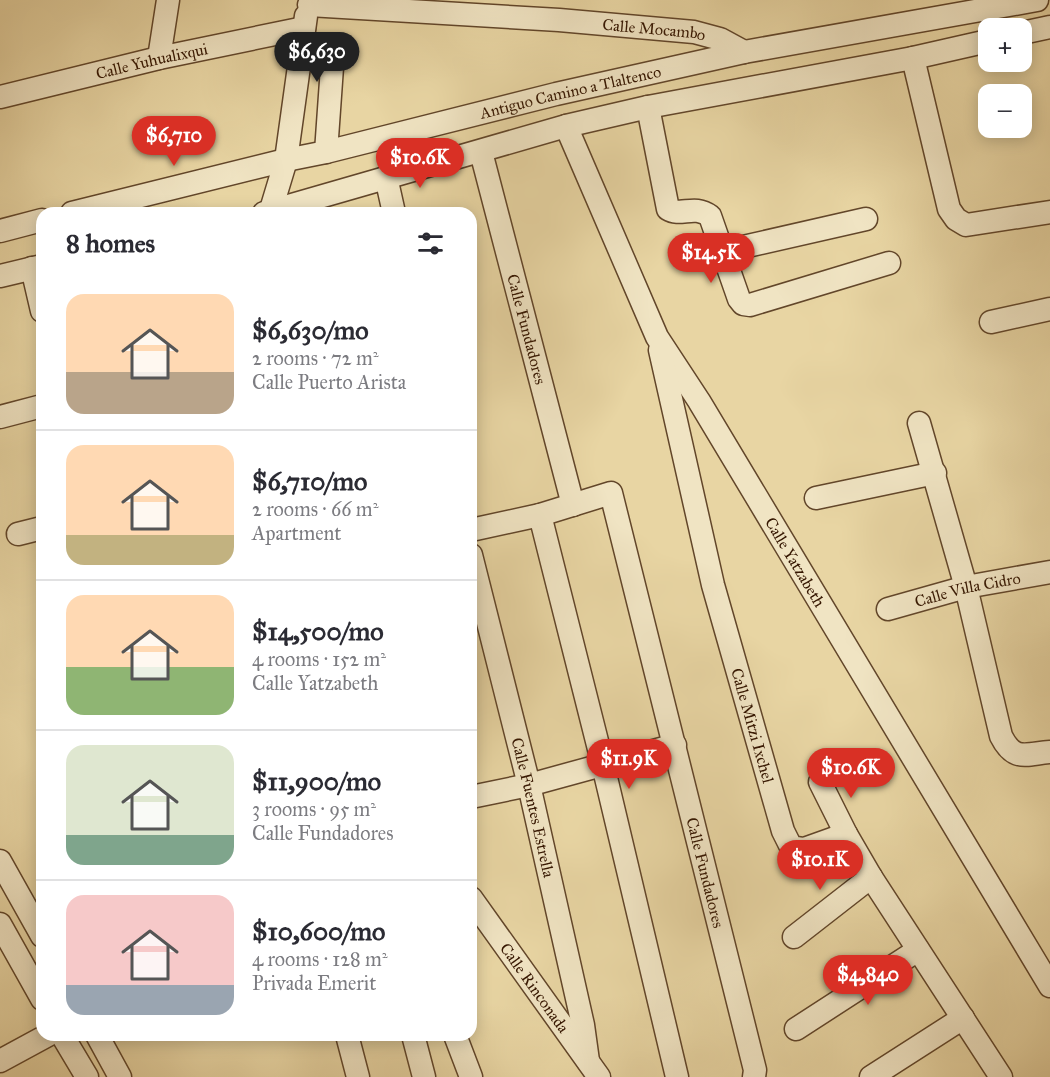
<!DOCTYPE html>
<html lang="en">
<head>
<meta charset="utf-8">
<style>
  body { margin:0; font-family:"IM FELL Great Primer",serif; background:#f7f7f7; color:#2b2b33; height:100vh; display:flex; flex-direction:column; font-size:22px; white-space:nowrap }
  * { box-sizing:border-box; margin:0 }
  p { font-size:20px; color:#7c7c81 }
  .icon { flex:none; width:33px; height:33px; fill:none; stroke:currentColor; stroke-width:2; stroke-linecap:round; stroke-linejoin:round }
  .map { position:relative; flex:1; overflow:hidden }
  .sheet { position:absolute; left:36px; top:207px; width:441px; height:834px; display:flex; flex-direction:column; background:#fff; border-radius:18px; box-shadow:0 3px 15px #0003 }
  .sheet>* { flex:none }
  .buttons { position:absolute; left:978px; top:18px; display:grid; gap:12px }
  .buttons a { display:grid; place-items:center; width:54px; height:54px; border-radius:12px; background:#fff; box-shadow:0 3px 15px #0003; font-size:30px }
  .price { position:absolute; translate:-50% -51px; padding:0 14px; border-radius:21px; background:#d93025; color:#fff; font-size:20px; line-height:39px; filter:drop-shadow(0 2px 3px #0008) }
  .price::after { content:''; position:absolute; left:50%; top:36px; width:18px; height:14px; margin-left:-9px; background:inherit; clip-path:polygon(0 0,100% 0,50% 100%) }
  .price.selected { background:#222; color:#fff }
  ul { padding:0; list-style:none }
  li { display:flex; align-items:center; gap:18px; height:150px; padding:0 30px }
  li+li { border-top:2px solid #e1e1e2 }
  li span { display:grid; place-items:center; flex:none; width:168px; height:120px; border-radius:18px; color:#555 }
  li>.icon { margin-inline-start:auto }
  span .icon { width:72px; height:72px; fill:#fffc; stroke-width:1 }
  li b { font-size:26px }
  h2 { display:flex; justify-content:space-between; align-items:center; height:72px; padding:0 30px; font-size:26px }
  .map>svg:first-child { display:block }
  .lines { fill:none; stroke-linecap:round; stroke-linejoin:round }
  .minor-casing { stroke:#62462a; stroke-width:25 }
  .minor { stroke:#f0e4c3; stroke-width:22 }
  .labels { text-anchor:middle; stroke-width:5; stroke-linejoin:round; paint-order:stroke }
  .street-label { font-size:16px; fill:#351601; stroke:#f0e4c3 }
</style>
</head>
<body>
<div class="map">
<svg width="1050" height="1077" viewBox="0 0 1050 1077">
  <rect width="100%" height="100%" fill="#e8d5a3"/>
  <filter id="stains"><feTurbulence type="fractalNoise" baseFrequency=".00333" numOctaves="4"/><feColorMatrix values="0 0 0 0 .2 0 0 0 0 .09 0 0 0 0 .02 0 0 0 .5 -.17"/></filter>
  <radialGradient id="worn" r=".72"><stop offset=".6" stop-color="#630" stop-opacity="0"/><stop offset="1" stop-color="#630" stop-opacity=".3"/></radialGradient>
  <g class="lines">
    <defs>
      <g id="minor">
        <path id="s1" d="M 309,5 L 559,20 L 694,32 L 720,39 L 744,52"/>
        <path d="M 1022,33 L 1050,27"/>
        <path d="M 159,58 L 168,0"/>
        <path d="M 913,58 L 949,209 L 956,219 L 966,225 L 1050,212"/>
        <path id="s2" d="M 0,97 L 159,58 L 304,28"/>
        <path d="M 648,107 L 668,209 C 681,217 694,204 710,216 L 739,299 L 743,304 L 750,305 L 889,263"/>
        <path id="s3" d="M 566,126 L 657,337 L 699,401 L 1050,986"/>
        <path d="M 326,152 L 332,67"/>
        <path id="s4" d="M 481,152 L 573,505"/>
        <path d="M 386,177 L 394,213"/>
        <path id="s5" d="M 72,213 L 286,160 L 326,152 L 556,94 L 744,52 L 1037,0"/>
        <path d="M 264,213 L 566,126 L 648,107 L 913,58 L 988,41"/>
        <path d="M 270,213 L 286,160 L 306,16"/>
        <path d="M 0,231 L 42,220"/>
        <path d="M 721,252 L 866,219"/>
        <path d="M 32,268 L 42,311"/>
        <path d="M 0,276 L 42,266"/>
        <path d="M 991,322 L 1050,309"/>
        <path id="s6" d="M 660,350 L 713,585 L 783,831 L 791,847 L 804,849 L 846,834 L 871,877 L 1001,1077"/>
        <path d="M 0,417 L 42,406"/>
        <path d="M 919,423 L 966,587 L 1001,736 C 1014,762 1025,754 1050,752"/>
        <path d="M 816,498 L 935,473"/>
        <path d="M 540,515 L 603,765 L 677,1077"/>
        <path id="s7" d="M 471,530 L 540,515 L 611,493 L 755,1070 L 754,1077"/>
        <path d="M 18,534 L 42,528"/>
        <path id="s8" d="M 471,555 L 529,785 L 583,1025 L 588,1061"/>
        <path id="s9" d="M 888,609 L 966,587 L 1050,572"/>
        <path d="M 820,782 L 846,834"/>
        <path d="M 471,797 L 529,785 L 675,745"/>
        <path d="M 0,861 L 42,936"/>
        <path id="s10" d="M 471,898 L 599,1077"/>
        <path d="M 0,924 L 42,999"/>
        <path d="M 794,937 L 871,877"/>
        <path d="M 796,1029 L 918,950"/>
        <path d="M 62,1035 L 87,1077"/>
        <path d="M 97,1035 L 120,1077"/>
        <path d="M 347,1035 L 358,1077"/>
        <path d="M 413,1035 L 424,1077"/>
        <path d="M 455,1035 L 471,1077"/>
        <path d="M 0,1061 L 48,1035"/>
        <path d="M 871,1077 L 963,1018"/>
      </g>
    </defs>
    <!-- minor casing -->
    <use href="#minor" class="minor-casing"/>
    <!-- minor -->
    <use href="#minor" class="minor"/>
  </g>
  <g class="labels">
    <!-- street labels -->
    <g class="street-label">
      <text dy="6" stroke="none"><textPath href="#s1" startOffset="346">Calle Mocambo</textPath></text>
      <text dy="6" stroke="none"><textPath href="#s2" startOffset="156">Calle Yuhualixqui</textPath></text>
      <text dy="6" stroke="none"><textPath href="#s5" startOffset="513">Antiguo Camino a Tlaltenco</textPath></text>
      <text dy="6" stroke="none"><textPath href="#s4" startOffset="183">Calle Fundadores</textPath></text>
      <text dy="6" stroke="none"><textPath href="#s3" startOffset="494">Calle Yatzabeth</textPath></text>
      <text dy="6" stroke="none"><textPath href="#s9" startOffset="82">Calle Villa Cidro</textPath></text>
      <text dy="6" stroke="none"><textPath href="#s6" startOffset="387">Calle Mitzi Ixchel</textPath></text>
      <text dy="6" stroke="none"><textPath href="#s8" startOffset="260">Calle Fuentes Estrella</textPath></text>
      <text dy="6" stroke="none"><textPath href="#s7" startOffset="536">Calle Fundadores</textPath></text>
      <text dy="6" stroke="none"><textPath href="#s10" startOffset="110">Calle Rinconada</textPath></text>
    </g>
  </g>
  <rect width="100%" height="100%" filter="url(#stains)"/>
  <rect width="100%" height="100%" fill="url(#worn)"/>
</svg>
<div class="buttons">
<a>+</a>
<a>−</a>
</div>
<b class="price selected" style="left:317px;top:83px">$6,630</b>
<b class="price" style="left:174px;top:167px">$6,710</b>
<b class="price" style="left:420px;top:189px">$10.6K</b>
<b class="price" style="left:711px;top:284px">$14.5K</b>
<b class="price" style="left:629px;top:790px">$11.9K</b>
<b class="price" style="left:851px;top:799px">$10.6K</b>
<b class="price" style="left:820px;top:891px">$10.1K</b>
<b class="price" style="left:868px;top:1006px">$4,840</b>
<section class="sheet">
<h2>8 homes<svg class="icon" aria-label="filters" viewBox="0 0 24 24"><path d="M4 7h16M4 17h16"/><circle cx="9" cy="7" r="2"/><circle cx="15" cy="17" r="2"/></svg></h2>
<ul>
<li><span style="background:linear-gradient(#ffd9b3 65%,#b9a48a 0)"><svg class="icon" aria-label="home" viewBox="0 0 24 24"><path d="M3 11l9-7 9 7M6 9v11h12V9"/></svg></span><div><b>$6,630/mo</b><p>2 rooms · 72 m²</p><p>Calle Puerto Arista</p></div></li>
<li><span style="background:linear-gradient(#ffd9b3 75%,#c2b280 0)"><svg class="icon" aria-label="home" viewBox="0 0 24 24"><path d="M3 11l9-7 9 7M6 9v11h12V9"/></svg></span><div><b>$6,710/mo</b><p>2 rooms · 66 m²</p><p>Apartment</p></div></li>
<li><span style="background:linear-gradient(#ffd9b3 60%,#8fb573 0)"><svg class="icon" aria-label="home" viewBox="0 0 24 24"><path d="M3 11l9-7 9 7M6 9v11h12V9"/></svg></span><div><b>$14,500/mo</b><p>4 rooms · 152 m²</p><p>Calle Yatzabeth</p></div></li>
<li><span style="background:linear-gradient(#dfe7d0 75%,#7fa58c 0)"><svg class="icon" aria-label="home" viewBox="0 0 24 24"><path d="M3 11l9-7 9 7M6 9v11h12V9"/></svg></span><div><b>$11,900/mo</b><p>3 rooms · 95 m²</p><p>Calle Fundadores</p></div></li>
<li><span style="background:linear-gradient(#f6c9c9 75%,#9aa5b1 0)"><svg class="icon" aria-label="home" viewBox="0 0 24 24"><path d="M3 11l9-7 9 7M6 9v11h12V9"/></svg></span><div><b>$10,600/mo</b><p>4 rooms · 128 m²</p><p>Privada Emerit</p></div></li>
</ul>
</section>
</div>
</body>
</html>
